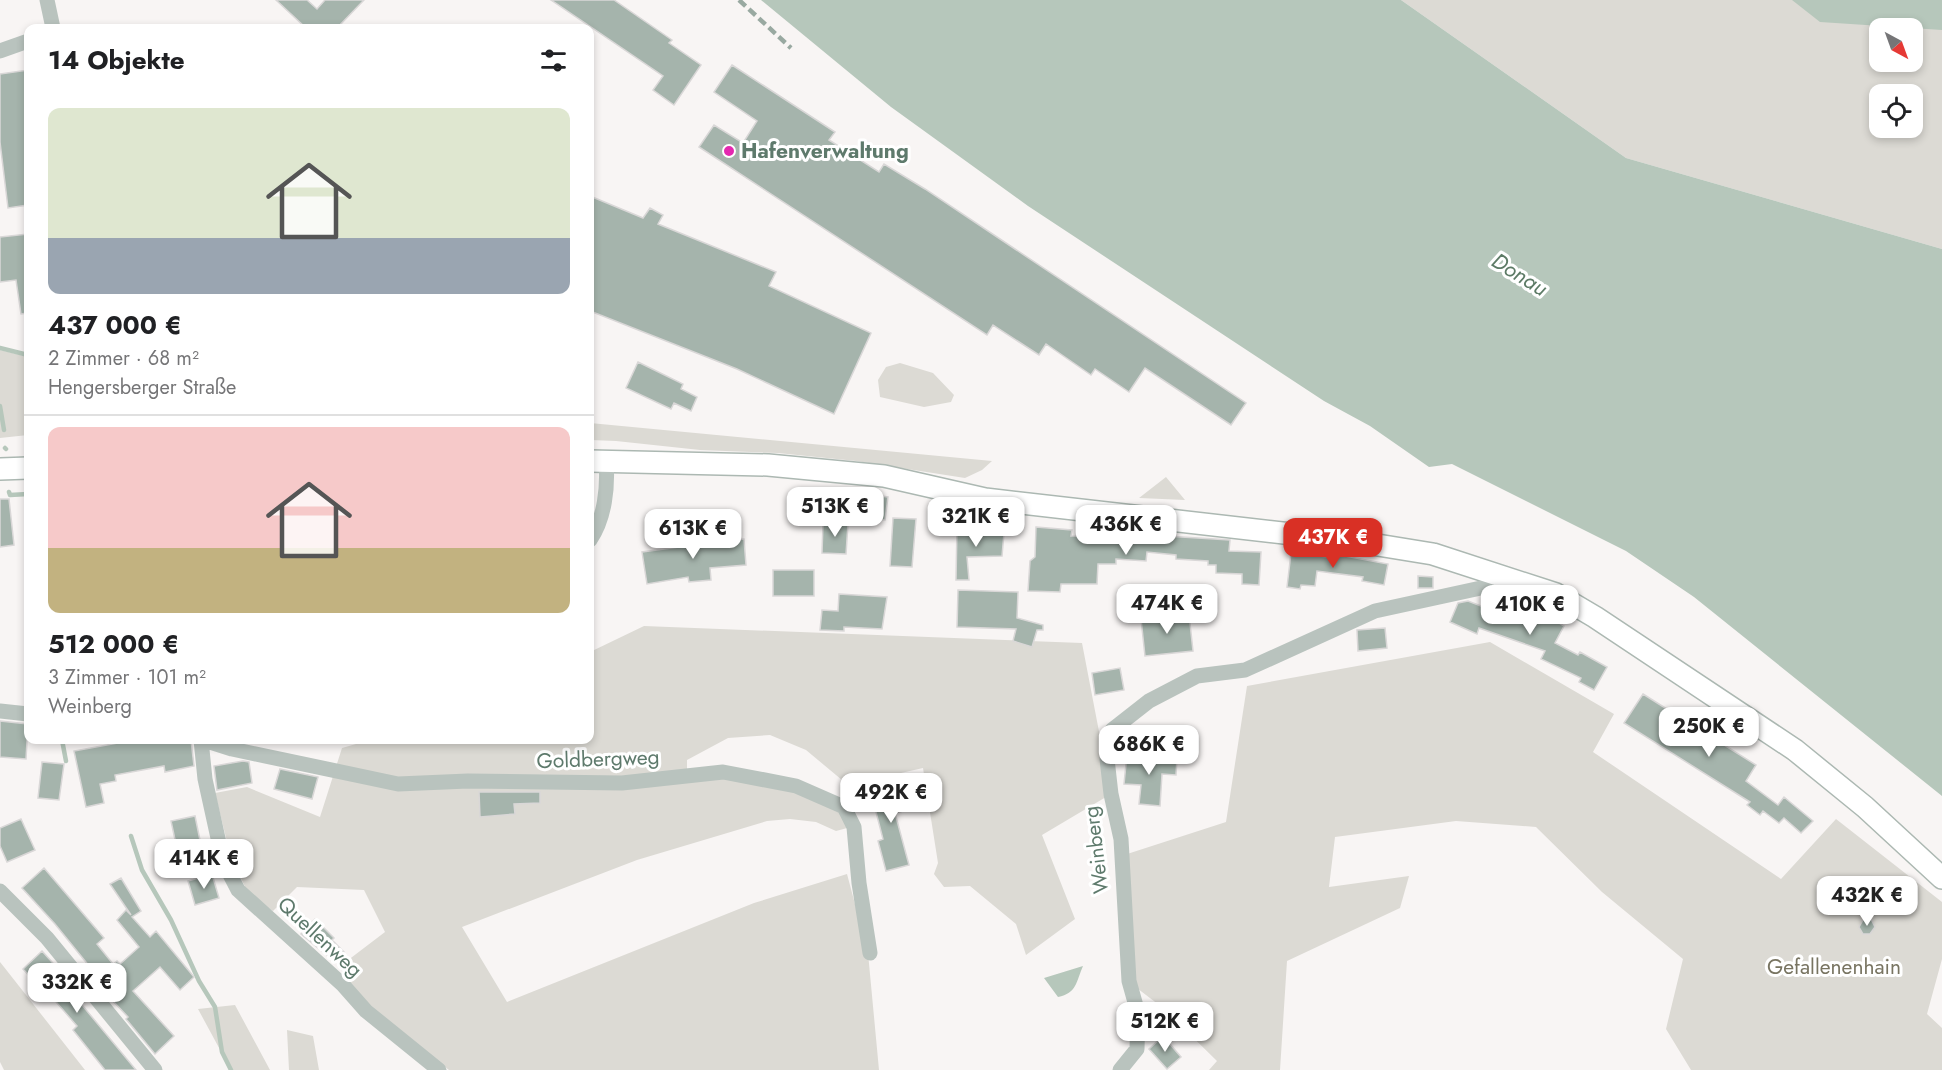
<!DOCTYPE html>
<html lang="de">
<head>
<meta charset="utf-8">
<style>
  body { margin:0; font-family:Jost,sans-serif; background:#f6f6f6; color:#202124; height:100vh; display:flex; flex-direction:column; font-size:22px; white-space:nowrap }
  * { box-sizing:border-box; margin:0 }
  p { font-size:20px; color:#757577 }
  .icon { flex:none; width:33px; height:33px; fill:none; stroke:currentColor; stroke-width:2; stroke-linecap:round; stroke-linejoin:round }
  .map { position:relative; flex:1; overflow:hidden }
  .side { position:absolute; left:24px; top:24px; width:570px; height:720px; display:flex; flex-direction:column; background:#fff; border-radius:12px; box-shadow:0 3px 9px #0003 }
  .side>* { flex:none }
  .needle { width:39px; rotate:139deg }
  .tools { position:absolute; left:1869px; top:18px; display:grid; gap:12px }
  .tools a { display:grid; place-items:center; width:54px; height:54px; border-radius:12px; background:#fff; box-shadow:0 3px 9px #0003; font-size:30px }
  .price { position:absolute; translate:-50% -51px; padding:0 14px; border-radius:12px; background:#fff; color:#222; font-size:20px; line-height:39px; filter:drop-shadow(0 2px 3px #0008) }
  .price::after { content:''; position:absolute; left:50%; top:36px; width:18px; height:14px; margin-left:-9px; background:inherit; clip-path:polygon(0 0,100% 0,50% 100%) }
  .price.selected { background:#d93025; color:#fff }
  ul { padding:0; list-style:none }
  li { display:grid; align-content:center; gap:12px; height:318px; padding:0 24px }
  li+li { border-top:2px solid #e0e0e0 }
  li span { display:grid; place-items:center; height:186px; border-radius:12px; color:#555 }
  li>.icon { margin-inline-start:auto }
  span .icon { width:108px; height:108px; fill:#fffc; stroke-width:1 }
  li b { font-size:26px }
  h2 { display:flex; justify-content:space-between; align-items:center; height:72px; padding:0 24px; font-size:26px }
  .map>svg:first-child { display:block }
  .green { fill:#dcdad4; fill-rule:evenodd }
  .water { fill:#b6c7bb }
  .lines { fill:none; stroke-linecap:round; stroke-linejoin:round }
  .stream { stroke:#b6c7bb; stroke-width:4.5 }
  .building { fill:#a5b4ac; stroke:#d9d7d7; stroke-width:1.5 }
  .secondary-casing { stroke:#acb8b2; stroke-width:24 }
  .street { stroke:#b9c3be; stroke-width:15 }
  .secondary { stroke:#fff; stroke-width:21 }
  .rail { stroke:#99a9a1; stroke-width:4.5; stroke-dasharray:9 4.5; stroke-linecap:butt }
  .poi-dot { fill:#e428b0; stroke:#fff; stroke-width:2 }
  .labels { text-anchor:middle; stroke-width:6; stroke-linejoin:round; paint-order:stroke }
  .poi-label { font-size:21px; font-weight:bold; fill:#5e7a6c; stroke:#fff; text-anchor:start }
  .street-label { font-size:21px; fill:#5e7a6c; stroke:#fff }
  .park-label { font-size:21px; fill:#787461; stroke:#fff }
  .water-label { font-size:22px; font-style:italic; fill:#5d7b66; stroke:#fff }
</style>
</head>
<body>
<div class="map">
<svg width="1942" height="1070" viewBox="0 0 1942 1070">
  <rect width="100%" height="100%" fill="#f8f5f4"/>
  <!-- green -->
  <path class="green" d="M 1401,0 L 1942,0 L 1942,249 L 1626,158 ZM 1880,28 L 1912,28 L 1912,62 L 1880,62 ZM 1880,94 L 1912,94 L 1912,128 L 1880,128 Z
    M 0,350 L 28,357 L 28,435 L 0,438 Z
    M 900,363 L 933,373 L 954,395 L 951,402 L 924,407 L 880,397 L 878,380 L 886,367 Z
    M 590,423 L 992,461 L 982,470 L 965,478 L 856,461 L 778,453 L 700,450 L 616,441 L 590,440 Z
    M 1166,477 L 1185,500 L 1139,498 Z
    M 644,626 L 1082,643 L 1111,794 L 1042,835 L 1075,919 L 1026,955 L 1016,924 L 970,886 L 944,887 L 934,874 L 938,863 L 923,768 L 848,785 L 806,750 L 770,735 L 728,738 L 687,760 L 687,778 L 722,774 L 795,788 L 844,808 L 851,827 L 836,831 L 816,822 L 790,819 L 767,821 L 637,860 L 462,927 L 507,1002 L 754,903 L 847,874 L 868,953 L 879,1070 L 449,1070 L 366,1005 L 339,967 L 385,932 L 364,890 L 297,887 L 273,911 L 250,897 L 231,858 L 215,793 L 247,787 L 320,817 L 342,748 L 370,740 L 590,740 L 590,652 Z
    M 1490,642 L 1614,714 L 1593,752 L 1781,879 L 1836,819 L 1942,902 L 1942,959 L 1927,1014 L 1942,1028 L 1942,1070 L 1691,1070 L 1666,1029 L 1683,959 L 1602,892 L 1536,827 L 1456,821 L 1335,837 L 1329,887 L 1409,876 L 1400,908 L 1287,961 L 1280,1070 L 1209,1070 L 1217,1061 L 1163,1008 L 1129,982 L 1121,856 L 1226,822 L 1247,686 Z
    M 0,962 L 4,967 L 85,1070 L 4,1070 L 0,1062 Z
    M 235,1005 L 270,1070 L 231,1070 L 198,1009 Z
    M 287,1030 L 313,1036 L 319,1070 L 289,1070 Z"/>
  <!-- water -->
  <path class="water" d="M 761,0 L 1401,0 L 1626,158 L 1942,249 L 1942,796 L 1694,597 L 1626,551 L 1452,464 L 1429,467 L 1370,426 L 1324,401 L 1028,206 L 891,107 Z
    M 1792,0 L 1942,0 L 1942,30 L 1820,22 Z
    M 1083,966 C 1076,982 1077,993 1058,997 L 1044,978 Z"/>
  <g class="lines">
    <!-- stream -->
    <path class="stream" d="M 0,348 L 28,355
      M 0,406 L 4,430
      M 5,448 L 6,449
      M 9,492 L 10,495 L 28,494
      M 62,740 L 66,761
      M 131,836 L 142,870 L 171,920 L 199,981 L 215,1007 L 222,1052 L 231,1070"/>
  </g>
  <!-- building -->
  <path class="building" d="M 276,0 L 307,0 L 317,9 L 325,0 L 364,0 L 337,28 L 306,28 Z
    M 551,0 L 614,0 L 672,40 L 669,43 L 701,65 L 674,105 L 653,90 L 663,76 Z
    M 732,65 L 835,132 L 829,140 L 879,172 L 884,164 L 925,189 L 1246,403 L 1231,425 L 1145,368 L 1129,392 L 1095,369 L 1091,375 L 1046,344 L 1039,355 L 993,325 L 987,335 L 699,147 L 714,125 L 743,143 L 757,121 L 714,92 Z
    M 28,70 L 28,205 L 8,208 L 0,142 L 0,74 Z
    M 590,196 L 643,218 L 650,208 L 663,215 L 658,224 L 776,272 L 769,286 L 871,333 L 834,414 L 737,369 L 590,311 Z
    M 28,234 L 28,313 L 21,314 L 16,280 L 0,282 L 0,237 Z
    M 638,362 L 683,384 L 681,389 L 697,397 L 691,411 L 674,403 L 671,409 L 626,388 Z
    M 841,491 L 888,497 L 885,520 L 838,514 Z
    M 0,499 L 9,499 L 14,545 L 0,547 Z
    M 893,518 L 916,519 L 912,567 L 890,566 Z
    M 823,523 L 848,524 L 846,554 L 822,553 Z
    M 957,525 L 965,525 L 965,529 L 1004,533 L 1002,556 L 967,557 L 969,580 L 956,580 Z
    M 1036,527 L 1072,530 L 1071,536 L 1129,537 L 1130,531 L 1166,534 L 1166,536 L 1230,540 L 1229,551 L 1261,552 L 1259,585 L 1242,584 L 1242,574 L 1216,573 L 1216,565 L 1208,565 L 1208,561 L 1176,559 L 1176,555 L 1147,552 L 1146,561 L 1116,559 L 1116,564 L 1098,564 L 1097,584 L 1061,584 L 1060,592 L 1028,591 L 1030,561 L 1035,557 Z
    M 744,539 L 746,565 L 710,568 L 711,580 L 689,582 L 688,577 L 647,584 L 642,552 L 686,546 L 686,543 Z
    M 1291,553 L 1328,557 L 1329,553 L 1388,564 L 1384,585 L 1362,581 L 1363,577 L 1317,571 L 1315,586 L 1301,585 L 1300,589 L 1287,587 Z
    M 773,570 L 814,570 L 814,596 L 773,596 Z
    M 1418,576 L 1433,577 L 1433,588 L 1418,588 Z
    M 958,590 L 1018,592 L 1017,618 L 1043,625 L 1043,630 L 1037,630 L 1032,647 L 1013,641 L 1016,629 L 957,627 Z
    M 839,594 L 887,597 L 882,629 L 844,627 L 844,631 L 820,630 L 822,610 L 838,611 Z
    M 1522,599 L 1564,626 L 1555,643 L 1578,655 L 1580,652 L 1607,667 L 1594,690 L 1579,682 L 1581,678 L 1541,659 L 1545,651 L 1479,628 L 1477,634 L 1450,622 L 1458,603 L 1468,601 L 1510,617 Z
    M 1189,614 L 1193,651 L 1145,656 L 1141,619 Z
    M 1385,628 L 1387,648 L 1358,651 L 1357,630 Z
    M 1120,668 L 1124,690 L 1095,695 L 1092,673 Z
    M 1643,694 L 1756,765 L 1746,781 L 1778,805 L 1784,797 L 1813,821 L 1801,833 L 1784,818 L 1779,823 L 1763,811 L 1760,815 L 1747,805 L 1750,802 L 1624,723 Z
    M 0,721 L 28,724 L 26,759 L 0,757 Z
    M 134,740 L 191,740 L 194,766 L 165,772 L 164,766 L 115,775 L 116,781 L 100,784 L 104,803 L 86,807 L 74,751 Z
    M 1127,754 L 1177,758 L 1176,775 L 1162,774 L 1160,806 L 1139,804 L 1141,785 L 1124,784 Z
    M 243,761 L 249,762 L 252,783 L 217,790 L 214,766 Z
    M 42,762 L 64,764 L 59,800 L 38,798 Z
    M 280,769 L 318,777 L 312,799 L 274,789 Z
    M 901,781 L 908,810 L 895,813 L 909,865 L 886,871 L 878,841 L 883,839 L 870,789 Z
    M 479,792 L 540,792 L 540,803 L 514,804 L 515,814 L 480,817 Z
    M 195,816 L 201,845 L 177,849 L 171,821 Z
    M 21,819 L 35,850 L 7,862 L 0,846 L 0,828 Z
    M 171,845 L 176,871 L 160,873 L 156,848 Z
    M 44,868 L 104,938 L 97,944 L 113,964 L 117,961 L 120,964 L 139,947 L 117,920 L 126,910 L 131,915 L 110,884 L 121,878 L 141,911 L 132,917 L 150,937 L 156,931 L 194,977 L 180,990 L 160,967 L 133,991 L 174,1036 L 155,1054 L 126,1019 L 128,1017 L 94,981 L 98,977 L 55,924 L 22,888 Z
    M 212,874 L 219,898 L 195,905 L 188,881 Z
    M 315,919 L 334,938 L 332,940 L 344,952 L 335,962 L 301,934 Z
    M 1871,919 L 1875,927 L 1870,934 L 1863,934 L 1859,927 L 1863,920 Z
    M 42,951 L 61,972 L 75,991 L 72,993 L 136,1070 L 105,1070 L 73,1030 L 77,1026 L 44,988 L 42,990 L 23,969 Z
    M 1163,1036 L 1181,1057 L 1167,1069 L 1149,1049 Z"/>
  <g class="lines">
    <defs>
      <path id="secondary" d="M 590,461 L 768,465 L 884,476 L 985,499 L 1353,541 L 1433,554 L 1556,594 L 1595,617 L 1795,750 L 1865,807 L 1942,878
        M 0,469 L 28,468"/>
    </defs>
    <!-- secondary casing -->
    <use href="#secondary" class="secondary-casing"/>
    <!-- street -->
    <path class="street" d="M 47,0 L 53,28
      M 0,51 L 28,41
      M 590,540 C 605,518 608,487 606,461
      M 0,711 L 28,714
      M 201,740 L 205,779 L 223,861 L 238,890 L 343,985 L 366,1011 L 439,1070
      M 204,740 L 232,749 L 398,784 L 468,781 L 622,783 L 723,772 L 796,786 L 844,807 L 854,827 L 859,883 L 870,953
      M 0,891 L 47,938 L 155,1070
      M 1120,1070 L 1137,1049 L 1138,1013 L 1129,981 L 1121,839 L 1111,794 L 1107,759 L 1112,730 L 1149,701 L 1197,676 L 1245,670 L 1375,611 L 1513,581"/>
    <!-- secondary -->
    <use href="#secondary" class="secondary"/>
    <!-- rail -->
    <path class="rail" d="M 739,0 L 791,48"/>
  </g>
  <!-- markers -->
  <circle class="poi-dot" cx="729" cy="151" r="6"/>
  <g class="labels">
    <!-- poi labels -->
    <g class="poi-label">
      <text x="741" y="158">Hafenverwaltung</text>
    </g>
    <!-- street labels -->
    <g class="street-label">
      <text transform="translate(598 759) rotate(-2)" y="7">Goldbergweg</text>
      <text transform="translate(1096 850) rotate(-97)" y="7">Weinberg</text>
      <text transform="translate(320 937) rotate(43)" y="7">Quellenweg</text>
    </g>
    <!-- park labels -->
    <g class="park-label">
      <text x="1834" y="974">Gefallenenhain</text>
    </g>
    <!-- water labels -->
    <g class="water-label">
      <text transform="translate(1520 274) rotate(32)" y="8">Donau</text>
    </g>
  </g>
</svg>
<div class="tools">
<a><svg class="needle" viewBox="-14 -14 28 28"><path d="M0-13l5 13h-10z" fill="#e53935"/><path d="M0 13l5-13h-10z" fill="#757577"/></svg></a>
<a><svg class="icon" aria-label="locate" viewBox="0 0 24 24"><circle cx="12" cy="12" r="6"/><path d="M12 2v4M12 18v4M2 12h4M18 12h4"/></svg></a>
</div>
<b class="price" style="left:835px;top:538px">513K €</b>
<b class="price" style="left:976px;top:548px">321K €</b>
<b class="price" style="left:1126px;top:556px">436K €</b>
<b class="price" style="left:693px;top:560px">613K €</b>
<b class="price selected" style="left:1333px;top:569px">437K €</b>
<b class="price" style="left:1167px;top:635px">474K €</b>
<b class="price" style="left:1530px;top:636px">410K €</b>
<b class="price" style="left:1709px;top:758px">250K €</b>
<b class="price" style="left:1149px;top:776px">686K €</b>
<b class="price" style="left:891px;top:824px">492K €</b>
<b class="price" style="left:204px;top:890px">414K €</b>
<b class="price" style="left:1867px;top:927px">432K €</b>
<b class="price" style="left:77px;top:1014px">332K €</b>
<b class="price" style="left:1165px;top:1053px">512K €</b>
<section class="side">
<h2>14 Objekte<svg class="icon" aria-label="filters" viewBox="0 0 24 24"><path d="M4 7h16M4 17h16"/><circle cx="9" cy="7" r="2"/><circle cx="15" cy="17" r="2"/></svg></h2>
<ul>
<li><span style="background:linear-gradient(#dfe7d0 70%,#9aa5b1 0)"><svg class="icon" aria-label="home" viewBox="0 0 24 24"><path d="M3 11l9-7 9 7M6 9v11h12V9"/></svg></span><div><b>437 000 €</b><p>2 Zimmer · 68 m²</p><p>Hengersberger Straße</p></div></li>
<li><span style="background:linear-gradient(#f6c9c9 65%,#c2b280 0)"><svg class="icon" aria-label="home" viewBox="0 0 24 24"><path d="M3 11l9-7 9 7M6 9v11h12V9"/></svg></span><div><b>512 000 €</b><p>3 Zimmer · 101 m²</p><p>Weinberg</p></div></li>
</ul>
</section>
</div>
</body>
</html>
